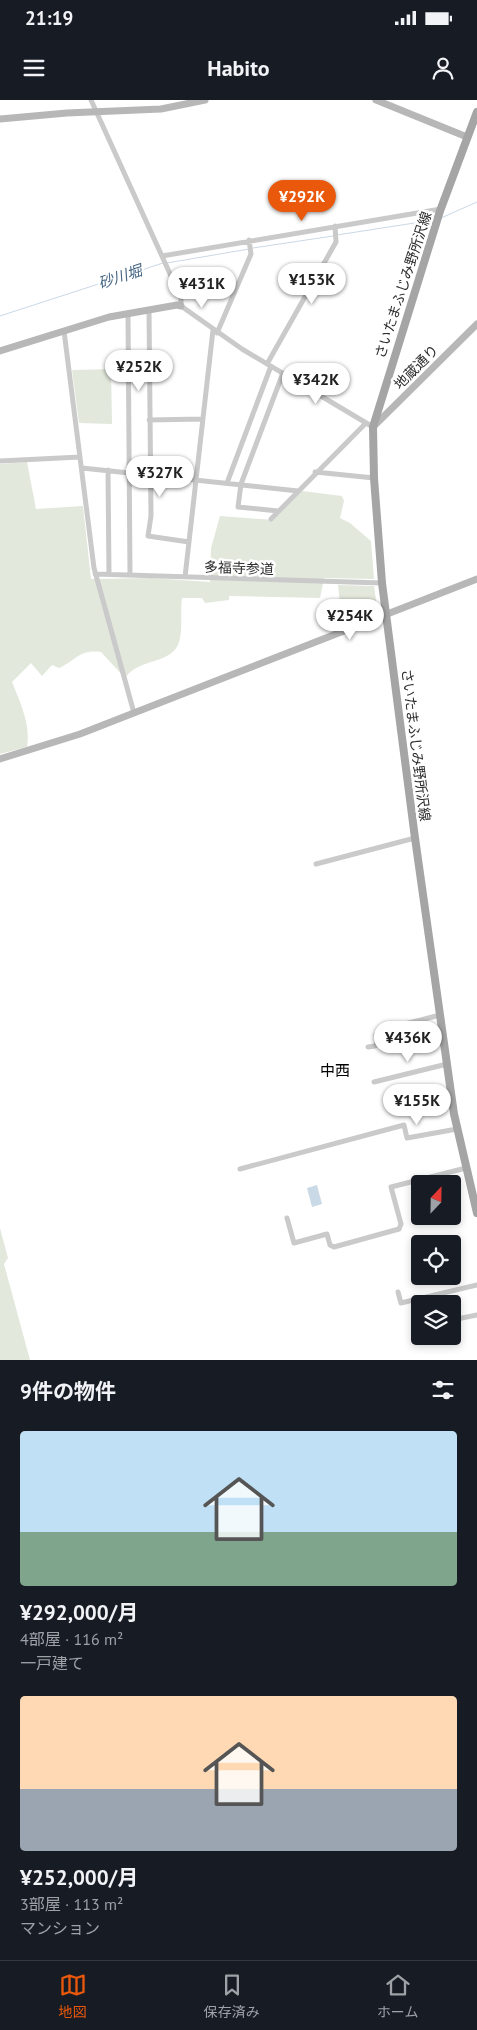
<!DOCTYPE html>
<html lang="ja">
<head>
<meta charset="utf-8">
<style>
  body { margin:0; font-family:"PT Sans","Noto Sans JP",sans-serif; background:#242831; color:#f1f3f6; height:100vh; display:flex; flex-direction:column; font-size:19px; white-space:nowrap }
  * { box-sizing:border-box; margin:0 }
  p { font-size:16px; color:#9ea1a6 }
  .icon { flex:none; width:28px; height:28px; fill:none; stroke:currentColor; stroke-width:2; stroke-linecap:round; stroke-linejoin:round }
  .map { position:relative; height:1260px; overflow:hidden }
  .panel { display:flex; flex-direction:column; background:#171b24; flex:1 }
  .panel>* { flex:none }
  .needle { width:32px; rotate:22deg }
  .fabs { position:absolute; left:411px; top:1075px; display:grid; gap:10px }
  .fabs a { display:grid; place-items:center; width:50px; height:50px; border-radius:5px; background:#171b24; box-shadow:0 2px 8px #0003; font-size:25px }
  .price { position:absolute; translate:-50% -42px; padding:0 11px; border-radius:18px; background:#fff; color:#222; font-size:16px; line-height:32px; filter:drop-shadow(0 1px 2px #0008) }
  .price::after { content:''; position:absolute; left:50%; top:30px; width:15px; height:11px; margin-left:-8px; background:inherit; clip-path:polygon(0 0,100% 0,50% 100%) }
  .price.on { background:#ea580c; color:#fff }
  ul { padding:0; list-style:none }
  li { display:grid; align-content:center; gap:10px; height:265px; padding:0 20px }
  li span { display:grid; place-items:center; height:155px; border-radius:5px; color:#555 }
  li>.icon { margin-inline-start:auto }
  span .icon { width:90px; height:90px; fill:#fffc; stroke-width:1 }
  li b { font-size:21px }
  h2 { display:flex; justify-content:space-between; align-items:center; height:60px; padding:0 20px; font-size:21px }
  .status { display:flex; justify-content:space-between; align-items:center; height:35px; padding:0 25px; background:#171b24; direction:ltr }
  .status svg { height:14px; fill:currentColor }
  header { display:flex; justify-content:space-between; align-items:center; height:65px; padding:0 20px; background:#171b24; font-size:22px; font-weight:700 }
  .tabs { display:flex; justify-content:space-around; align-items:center; height:70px; border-top:1px solid #363941; background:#171b24; font-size:14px; color:#9ea1a6 }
  .tabs a { display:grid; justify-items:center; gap:2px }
  .tabs .on { color:#ea580c }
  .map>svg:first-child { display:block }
  .green { fill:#e2e8dc }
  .water { fill:#cad9e6 }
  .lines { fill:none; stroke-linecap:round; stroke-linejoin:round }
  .stream { stroke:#cad9e6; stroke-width:1 }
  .street { stroke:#cacaca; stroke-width:5 }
  .secondary { stroke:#b7b7b7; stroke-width:7 }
  .primary { stroke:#a5a5a5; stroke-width:8 }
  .labels { text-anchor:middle; stroke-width:5; stroke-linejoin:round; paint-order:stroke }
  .street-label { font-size:14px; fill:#2d2d2d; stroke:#fff }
  .water-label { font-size:15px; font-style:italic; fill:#466684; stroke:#fff }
  .neighbourhood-label { font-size:15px; fill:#000; stroke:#fff }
</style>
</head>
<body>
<div class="status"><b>21:19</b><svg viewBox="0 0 49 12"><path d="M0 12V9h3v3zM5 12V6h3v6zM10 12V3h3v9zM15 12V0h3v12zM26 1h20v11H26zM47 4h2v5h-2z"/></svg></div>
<header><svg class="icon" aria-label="menu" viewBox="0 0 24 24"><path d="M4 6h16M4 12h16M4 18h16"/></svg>Habito<svg class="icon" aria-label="person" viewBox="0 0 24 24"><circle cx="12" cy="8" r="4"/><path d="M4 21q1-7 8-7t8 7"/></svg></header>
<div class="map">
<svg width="477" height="1260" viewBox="0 0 477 1260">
  <rect width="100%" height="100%" fill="#fff"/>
  <!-- green -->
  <path class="green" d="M 111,269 L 112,324 L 79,323 L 72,270 Z
    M 27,362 L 36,409 L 83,406 L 91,479 L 151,478 L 210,482 L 211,448 L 220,416 L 273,420 L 302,391 L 342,396 L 344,401 L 340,418 L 350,423 L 371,441 L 374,479 L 324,478 L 320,498 L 229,496 L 229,500 L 205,503 L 202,498 L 182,498 C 180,512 183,529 179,542 C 172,565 140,557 125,578 L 101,552 C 79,549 77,560 59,568 L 52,565 L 42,576 L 31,563 L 12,582 C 20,602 31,625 27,647 L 0,654 L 0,364 Z
    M 338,485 L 374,486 L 377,507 L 375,513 L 342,525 Z
    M 0,1128 L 8,1158 L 4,1164 L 30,1260 L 0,1260 Z"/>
  <!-- water -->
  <path class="water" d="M 317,1085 L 322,1104 L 312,1107 L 307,1088 Z"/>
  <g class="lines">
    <!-- stream -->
    <path class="stream" d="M 441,118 L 477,102
      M 337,135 L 434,120
      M 253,148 L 333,136
      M 167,163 L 249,149
      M 0,216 L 163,163"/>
    <!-- street -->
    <path class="street" d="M 91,0 L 181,198 L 181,206 L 242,249 L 373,327
      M 162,156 L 441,109
      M 149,210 L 151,416 L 148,436 L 189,442
      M 128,214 L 130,475
      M 64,231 L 94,468 L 134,613
      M 217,233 L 251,154 L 249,140
      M 267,264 L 336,142 L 335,126
      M 149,320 L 201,319
      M 0,361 L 80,357
      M 82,368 L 298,391
      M 108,370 L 109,474
      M 315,372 L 374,378
      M 227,383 L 271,266
      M 278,411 L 238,407 L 241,384 L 283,273
      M 271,419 L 365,324
      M 95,474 L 382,483
      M 185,477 L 213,230
      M 316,764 L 415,738
      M 368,947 L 375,946 L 378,942 L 376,935 L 378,931 L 440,915
      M 374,982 L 447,964
      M 240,1069 L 404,1025 L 407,1038 L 457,1029
      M 287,1118 L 294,1143 L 327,1134 L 330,1145 L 334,1147 L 399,1129 L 401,1124 L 391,1087 L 466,1068
      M 398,1192 L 401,1203 L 477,1185
      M 452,1220 L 477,1215"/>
    <!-- secondary -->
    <path class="secondary" d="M 376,0 L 467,37
      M 0,19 L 67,13 L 161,9 L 205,0
      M 0,251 L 109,217 L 177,205 L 181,206
      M 373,327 L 477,224
      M 0,659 L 80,634 L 477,479"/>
    <!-- primary -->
    <path class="primary" d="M 477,12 L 440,111 L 373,327 L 374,378 L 382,483 L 415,738 L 454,1014 L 477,1113"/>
  </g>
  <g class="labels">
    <!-- street labels -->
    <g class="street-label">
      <text transform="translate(403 185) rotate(-72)" y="5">さいたまふじみ野所沢線</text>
      <text transform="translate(416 267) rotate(-45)" y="5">地蔵通り</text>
      <text transform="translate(239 468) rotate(2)" y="5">多福寺参道</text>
      <text transform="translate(416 645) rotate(83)" y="5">さいたまふじみ野所沢線</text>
    </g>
    <!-- water labels -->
    <g class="water-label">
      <text transform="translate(120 177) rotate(-18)" y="5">砂川堀</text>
    </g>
    <!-- neighbourhood labels -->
    <g class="neighbourhood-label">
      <text x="335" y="976">中西</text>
    </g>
  </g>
</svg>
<div class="fabs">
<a><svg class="needle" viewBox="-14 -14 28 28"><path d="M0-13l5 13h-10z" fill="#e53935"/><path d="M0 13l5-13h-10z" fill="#9ea1a6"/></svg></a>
<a><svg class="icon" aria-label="locate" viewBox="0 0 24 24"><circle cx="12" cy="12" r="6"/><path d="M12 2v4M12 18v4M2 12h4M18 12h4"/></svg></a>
<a><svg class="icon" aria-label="layers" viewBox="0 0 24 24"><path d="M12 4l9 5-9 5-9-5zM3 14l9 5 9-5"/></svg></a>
</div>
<b class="price on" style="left:302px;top:122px">¥292K</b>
<b class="price" style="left:312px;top:205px">¥153K</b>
<b class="price" style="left:202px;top:209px">¥431K</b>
<b class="price" style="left:139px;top:292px">¥252K</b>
<b class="price" style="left:316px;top:305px">¥342K</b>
<b class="price" style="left:160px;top:398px">¥327K</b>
<b class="price" style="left:350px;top:541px">¥254K</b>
<b class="price" style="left:408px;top:963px">¥436K</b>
<b class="price" style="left:417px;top:1026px">¥155K</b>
</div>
<section class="panel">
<h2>9件の物件<svg class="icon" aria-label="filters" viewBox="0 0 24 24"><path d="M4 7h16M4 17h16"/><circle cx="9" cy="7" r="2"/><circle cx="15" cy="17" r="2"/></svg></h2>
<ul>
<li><span style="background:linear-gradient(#bfe0f5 65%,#7fa58c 0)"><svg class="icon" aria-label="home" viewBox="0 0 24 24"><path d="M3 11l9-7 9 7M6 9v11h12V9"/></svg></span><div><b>¥292,000/月</b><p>4部屋 · 116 m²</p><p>一戸建て</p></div></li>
<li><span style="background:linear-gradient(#ffd9b3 60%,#9aa5b1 0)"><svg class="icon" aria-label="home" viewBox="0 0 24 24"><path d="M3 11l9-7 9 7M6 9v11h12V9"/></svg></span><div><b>¥252,000/月</b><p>3部屋 · 113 m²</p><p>マンション</p></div></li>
</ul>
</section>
<nav class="tabs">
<a class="on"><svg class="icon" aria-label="map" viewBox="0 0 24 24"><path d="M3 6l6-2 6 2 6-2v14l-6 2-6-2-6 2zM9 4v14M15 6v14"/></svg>地図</a>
<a><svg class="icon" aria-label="saved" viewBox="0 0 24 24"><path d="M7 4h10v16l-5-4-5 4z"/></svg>保存済み</a>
<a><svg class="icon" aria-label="home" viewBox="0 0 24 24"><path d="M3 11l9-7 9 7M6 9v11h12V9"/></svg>ホーム</a>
</nav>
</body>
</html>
